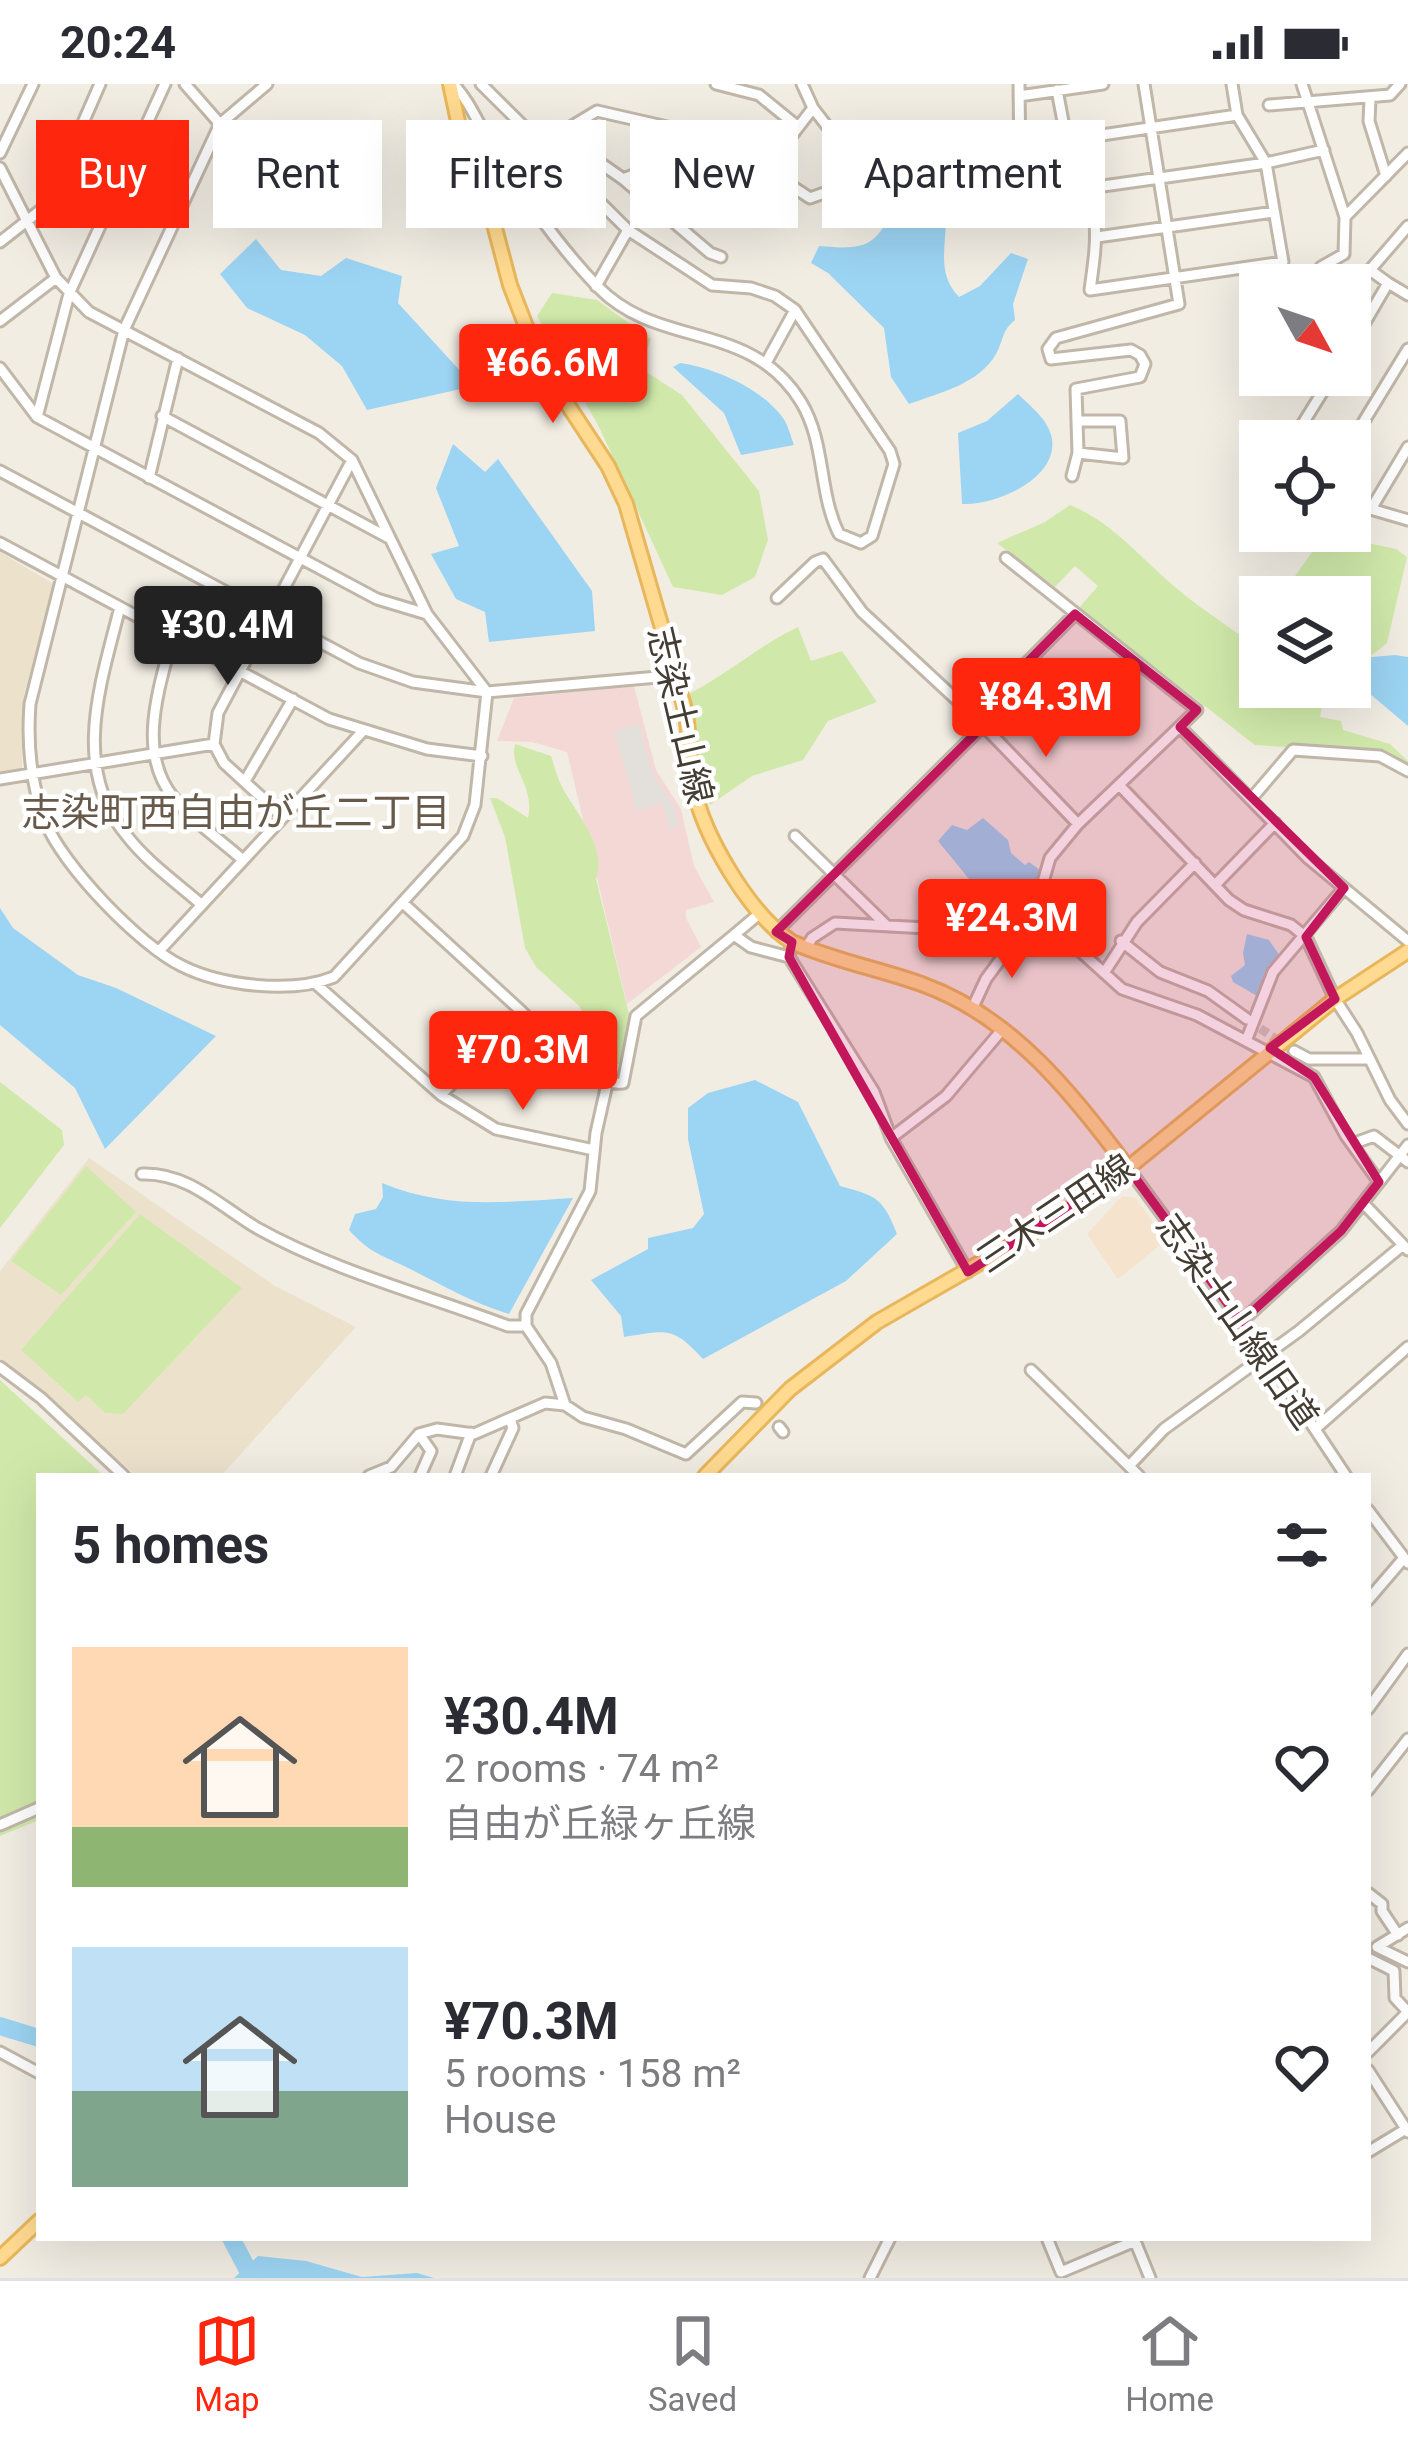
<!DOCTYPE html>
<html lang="en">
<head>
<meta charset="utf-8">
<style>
  body { margin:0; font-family:Roboto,"Noto Sans JP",sans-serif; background:#f2f2f3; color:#2b2b33; height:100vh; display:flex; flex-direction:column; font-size:45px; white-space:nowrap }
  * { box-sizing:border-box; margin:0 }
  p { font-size:39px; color:#7c7c81 }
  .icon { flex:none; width:66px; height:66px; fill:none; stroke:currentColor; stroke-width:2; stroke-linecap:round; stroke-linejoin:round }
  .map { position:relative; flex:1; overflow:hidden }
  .details { position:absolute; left:36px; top:1389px; width:1335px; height:768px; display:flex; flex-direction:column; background:#fff; border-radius:0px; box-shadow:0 12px 48px #0002 }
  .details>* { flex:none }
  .top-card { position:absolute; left:36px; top:36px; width:1338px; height:108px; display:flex; gap:24px }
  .needle { width:78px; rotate:130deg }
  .fabs { position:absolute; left:1239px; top:180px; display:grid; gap:24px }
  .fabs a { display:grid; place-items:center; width:132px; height:132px; border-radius:0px; background:#fff; box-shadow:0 12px 48px #0002; font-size:60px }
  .price { position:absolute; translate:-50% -102px; padding:0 27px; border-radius:12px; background:#ff260e; color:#fff; font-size:39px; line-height:78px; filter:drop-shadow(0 3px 6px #0008) }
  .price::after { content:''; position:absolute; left:50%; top:72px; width:36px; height:27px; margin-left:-18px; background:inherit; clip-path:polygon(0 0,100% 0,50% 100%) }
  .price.on { background:#222; color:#fff }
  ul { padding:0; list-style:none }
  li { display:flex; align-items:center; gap:36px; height:300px; padding:0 36px }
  li span { display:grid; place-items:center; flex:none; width:336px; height:240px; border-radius:0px; color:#555 }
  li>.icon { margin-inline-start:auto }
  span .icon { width:144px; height:144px; fill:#fffc; stroke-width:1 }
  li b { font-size:51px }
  h2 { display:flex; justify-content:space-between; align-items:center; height:144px; padding:0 36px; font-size:51px }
  .pill { padding:0 42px; border-radius:0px; background:#fff; box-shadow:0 12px 48px #0002; font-size:42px; line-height:108px }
  .pill.on { background:#ff260e; color:#fff }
  .status { display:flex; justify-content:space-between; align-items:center; height:84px; padding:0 60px; background:#fff; direction:ltr }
  .status svg { height:33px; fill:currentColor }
  .dock { display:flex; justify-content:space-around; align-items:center; height:168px; border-top:3px solid #e1e1e2; background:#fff; font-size:33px; color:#7c7c81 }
  .dock a { display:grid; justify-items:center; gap:6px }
  .dock .on { color:#ff260e }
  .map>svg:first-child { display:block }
  .commercial { fill:#f6e3cd }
  .education { fill:#ece2cc }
  .medical { fill:#f4d8d6 }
  .green { fill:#d0e9aa }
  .parking { fill:#e3e0dc }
  .water { fill:#9cd4f3 }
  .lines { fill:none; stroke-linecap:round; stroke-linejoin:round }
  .river { stroke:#9cd4f3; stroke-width:18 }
  .minor-tunnel { stroke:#cfcac0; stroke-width:9; stroke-dasharray:9 4.5; stroke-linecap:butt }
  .minor-casing { stroke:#c1b7a9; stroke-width:15 }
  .major-casing { stroke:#e8b75c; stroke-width:18 }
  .minor { stroke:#fff; stroke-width:9 }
  .major { stroke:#ffda90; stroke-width:12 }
  .marked { fill:#c2185b; fill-opacity:0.2; stroke:#c2185b; stroke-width:9; stroke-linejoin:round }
  .labels { text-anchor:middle; stroke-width:9; stroke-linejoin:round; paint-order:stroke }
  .street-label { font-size:36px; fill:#443d33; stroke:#fff }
  .neighbourhood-label { font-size:39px; fill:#685a4a; stroke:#fff }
</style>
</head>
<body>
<div class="status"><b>20:24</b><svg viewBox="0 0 49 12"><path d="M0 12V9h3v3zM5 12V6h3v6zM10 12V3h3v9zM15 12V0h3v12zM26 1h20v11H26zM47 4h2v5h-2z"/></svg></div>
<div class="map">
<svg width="1408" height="2194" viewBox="0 0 1408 2194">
  <rect width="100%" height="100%" fill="#f2ede3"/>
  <!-- commercial -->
  <path class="commercial" d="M 1122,1112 L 1136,1114 L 1166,1156 L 1118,1195 L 1087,1150 Z"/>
  <!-- education -->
  <path class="education" d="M 0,468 L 55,501 L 24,610 L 22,685 L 0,689 Z
    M 89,1074 L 275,1202 L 356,1243 L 221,1392 L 137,1392 L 0,1274 L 0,1187 Z"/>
  <!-- medical -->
  <path class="medical" d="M 634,602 L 656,686 L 681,725 L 694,782 L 714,818 L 686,826 L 686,834 L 701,863 L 627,920 L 567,668 L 532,658 L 497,657 L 514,614 Z"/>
  <!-- green -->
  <path class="green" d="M 552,209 L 597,216 L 651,255 L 640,284 L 682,311 L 759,407 L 768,456 L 755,493 L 722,511 L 673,503 L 600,345 L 537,232 Z
    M 1070,421 C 1112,438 1141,474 1175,503 C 1201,525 1232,545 1260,565 L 1260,603 L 1330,603 L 1347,611 L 1342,619 L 1323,615 L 1320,633 L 1341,637 L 1343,646 L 1390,660 L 1408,677 L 1408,684 L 1386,669 L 1255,661 L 1079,524 L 1098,502 L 1075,482 L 1055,503 L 997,459 L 1045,438 Z
    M 1325,450 L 1396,465 L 1407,473 L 1387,559 L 1372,571 L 1350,565 L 1350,513 L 1280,513 Z
    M 798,543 L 811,577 L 842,567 L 877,618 L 828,637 L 803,676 L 752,692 L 710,721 L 698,690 L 688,610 C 728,590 758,562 798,543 Z
    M 515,660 L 551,672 C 555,684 558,697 565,708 C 580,735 606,761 596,795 L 629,930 L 620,980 L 615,980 L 579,922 L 536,883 L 525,864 L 505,753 L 490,714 L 497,714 L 528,734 C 535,701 509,686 515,660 Z
    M 0,998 L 62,1046 L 64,1061 L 0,1144 Z
    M 86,1082 L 136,1128 L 61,1211 L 11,1177 Z
    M 140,1130 L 242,1204 L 123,1330 L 105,1329 L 86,1311 L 78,1318 L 21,1266 Z
    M 0,1296 L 104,1392 L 39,1392 L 39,1736 L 0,1752 Z"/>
  <!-- parking -->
  <path class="parking" d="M 639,640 L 653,690 L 675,725 L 678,743 L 670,745 L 662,719 L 637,727 L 614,647 Z"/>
  <!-- water -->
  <path class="water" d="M 910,65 C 980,118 919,172 959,213 L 980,202 L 1011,169 L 1028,175 L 1013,220 L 1015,236 C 1001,247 1004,256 996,270 C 979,300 939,309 909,320 L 891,293 L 884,244 L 828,189 L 811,179 L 819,162 C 834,163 855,166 869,158 C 885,149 900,116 902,98 C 903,89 900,79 900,69 Z
    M 256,155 L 281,186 L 321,192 L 346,174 L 402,192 L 398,219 L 474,302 L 367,326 L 342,282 L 305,251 L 247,224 L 220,190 Z
    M 680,279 C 715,284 761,304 783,334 C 788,341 791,353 794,361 L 741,371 L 724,329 L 673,283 Z
    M 1018,310 C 1031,323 1049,336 1052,355 C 1058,395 995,422 962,420 L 958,349 L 987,337 Z
    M 453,360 L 485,388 L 498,375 L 592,507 L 595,547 L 489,558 L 485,528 L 456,515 L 431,470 L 459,462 L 436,404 Z
    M 1395,571 L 1408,573 L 1408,642 L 1350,593 L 1350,575 Z
    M 983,734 L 1008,756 L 1011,769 L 1025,781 L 1029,778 L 1040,786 L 1033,812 L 1015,845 L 986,844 L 978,806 L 938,757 L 952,741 L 967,746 Z
    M 0,824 L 13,844 L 78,891 L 116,904 L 216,952 L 105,1065 L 75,1004 L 0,941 Z
    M 1247,850 L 1269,856 L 1280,872 L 1268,887 L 1257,912 L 1233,898 L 1231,892 L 1245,881 L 1243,869 Z
    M 755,996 L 798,1018 L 840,1102 C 877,1112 883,1114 897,1150 L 846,1197 L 703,1275 C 673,1242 667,1246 624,1253 L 621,1232 L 591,1196 L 648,1165 L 648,1154 L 693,1144 L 704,1130 L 688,1055 L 688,1024 L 708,1009 Z
    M 382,1099 C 448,1126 504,1118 573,1114 L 509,1230 C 469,1218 441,1200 404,1182 C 379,1170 369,1168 349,1146 L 355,1130 L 376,1125 L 383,1113 Z
    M 258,2172 L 306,2177 L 362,2193 L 417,2189 L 434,2194 L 234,2194 Z"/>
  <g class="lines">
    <!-- river -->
    <path class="river" d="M 0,1942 L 39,1954
      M 231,2154 L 252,2194"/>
    <!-- minor-tunnel -->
    <path class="minor-tunnel" d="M 1249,937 L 1294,967"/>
    <defs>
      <path id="minor" d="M 185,0 L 220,40
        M 453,0 C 470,17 479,42 492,62 C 521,108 560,164 598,203 C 659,266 750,235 801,318 C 826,359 818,408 839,450 L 861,459 L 872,452 L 894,380 L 890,367 L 795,226 L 775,212 L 751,204 L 712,201 L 628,146 L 481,0
        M 716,0 L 759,11 L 797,42
        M 1019,0 L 1020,82 L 1072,85 C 1104,121 1096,161 1090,206 L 1283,178 L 1266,79 L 1237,31 L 1232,0
        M 1302,0 L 1345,133 L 1344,170 L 1321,183
        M 1057,6 L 1072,85
        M 1019,12 L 1103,0
        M 1370,15 L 1369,37 L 1386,92
        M 1269,21 L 1390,11 L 1400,0
        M 559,50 L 623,95 L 710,169 L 721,173
        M 973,50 L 982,88 L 983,131 L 988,136 L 1020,82
        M 1068,56 L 1237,31
        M 543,65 L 559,50 L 597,27 L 720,55 L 810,114 L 838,104 L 850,72 L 813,24 L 802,0
        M 0,69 L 33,0
        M 0,84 L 56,194
        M 767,84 L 813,24
        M 623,95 L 636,90 L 724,117 L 753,74
        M 1089,104 L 1266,79 L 1324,66
        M 1345,133 L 1408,69
        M 1097,153 L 1274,128
        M 0,158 L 47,121 L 100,0
        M 1388,199 L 1370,186 L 1408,142
        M 596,202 L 628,146
        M 0,237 L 56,194 L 89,228 L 319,349 L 352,376 L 427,530 L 487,608 L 475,721 L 463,752 L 334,893 C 292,910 222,902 182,882 C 139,861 62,781 45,737 C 30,698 27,660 30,620 L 124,246 L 220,40 L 267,0
        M 1350,264 L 1388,199 L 1408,211
        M 767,277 L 795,226
        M 0,284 L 37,333 L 377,515 L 427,530
        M 162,332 L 389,454
        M 37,333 L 69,210 L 165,0
        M 1078,337 L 1120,337 L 1123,374 L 1078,369
        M 1292,357 L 1333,291
        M 1350,360 L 1408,265
        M 0,387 L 359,579 L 413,598 L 487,608 L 669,592
        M 1072,392 L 1078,369 L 1076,305 L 1140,293 L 1145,280 L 1140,271 L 1131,266 L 1051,275 L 1048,265 L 1056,254 L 1179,220 L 1144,0
        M 149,394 L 178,274
        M 1350,419 L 1408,436
        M 1371,425 L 1408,363
        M 0,459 L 329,635 L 427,665 L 482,672
        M 777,514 L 815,478 L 823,475 L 862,528 L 974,632 L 1078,740
        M 120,523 C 101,599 70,684 127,752 C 147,778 177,799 202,821
        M 173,550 C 160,602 136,667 173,713 C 192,737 221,756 243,776
        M 974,632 L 1075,530
        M 1180,643 L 1308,774 L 1408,857
        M 0,695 L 214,660
        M 245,697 L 293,615
        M 1121,703 L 1229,816 L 1244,826 L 1291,841 L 1306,853 L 1335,915 L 1357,949 L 1390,1016 L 1408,1040
        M 1252,714 L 1293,666 L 1380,672 L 1408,687
        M 283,733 L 224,679 L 214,660 L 218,629 L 352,376
        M 795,752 L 886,841
        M 1215,801 L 1275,739
        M 776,848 L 982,643
        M 734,851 L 759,830
        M 1121,857 L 1160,888 L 1208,907 L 1247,935
        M 806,864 L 812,854 L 835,839 L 1020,849 L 1070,858 L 1122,905 L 1197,931 L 1314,993 L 1346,1052 L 1379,1098
        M 160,866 L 362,648
        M 789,873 L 874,1008 L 891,1054 L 968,1188
        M 1104,889 L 1137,838 L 1195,779
        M 316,900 L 441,1011 L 521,927 L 403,819
        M 972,925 L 986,895 L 1020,849 L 1041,805 L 1050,774 L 1078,740 L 1197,626 L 1006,474
        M 521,927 C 548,954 581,1003 623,999 L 636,932 L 734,851 L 751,863 L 789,873 L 792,858
        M 1246,957 L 1273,888 L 1344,804
        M 1294,967 L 1309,975 L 1369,975
        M 441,1011 L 496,1045 L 594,1066
        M 891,1054 L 946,1012 L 1001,947
        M 1352,1060 L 1374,1052 L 1408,1078
        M 1128,1084 L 1265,1270 L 1346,1392
        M 142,1090 C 187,1088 220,1122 257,1144 C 334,1187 426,1211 508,1242 L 526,1242
        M 1365,1121 L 1408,1166
        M 1241,1238 L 1341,1147 L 1408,1061
        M 0,1283 L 41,1314 L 124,1392
        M 1031,1286 L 1139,1392
        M 565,1321 L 551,1279 L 526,1242 L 526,1230 L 590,1107 L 596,1049 L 607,1000
        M 779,1343 L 783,1348
        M 1315,1345 L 1408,1263
        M 419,1350 L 431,1367 L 420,1392
        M 1129,1382 L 1164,1345 L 1299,1247 L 1403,1161
        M 369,1392 L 391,1383 L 419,1350 L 437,1345 L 474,1350 L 545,1319 L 565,1321 L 583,1333 L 626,1345 L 686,1370 L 742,1318 L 756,1319
        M 455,1392 L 471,1349
        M 491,1392 L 513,1344 L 510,1335
        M 1368,1426 L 1408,1479
        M 1368,1516 L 1404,1474
        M 1368,1625 L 1408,1570
        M 1368,1706 L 1408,1655
        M 0,1741 L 39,1724
        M 1368,1809 L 1382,1820 L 1382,1827 L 1398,1851
        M 1408,1844 L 1377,1863 L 1408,1878
        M 1368,1874 L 1394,1887 L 1395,1914 L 1408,1928 L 1368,1968
        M 0,1968 L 39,1989
        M 1368,1986 L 1408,2048
        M 1368,2068 L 1406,2045
        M 1047,2154 L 1061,2188 L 1135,2157 L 1150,2194
        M 870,2194 L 890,2154"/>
      <path id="major" d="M 450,0 L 460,47 L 477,76 L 510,201 L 527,245 L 556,303 L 608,382 L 626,420 L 671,575 L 669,592 C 693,616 687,669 693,701 C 703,751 749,830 792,858 C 834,877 881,885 924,901 C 1012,933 1074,1011 1128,1084
        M 705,1392 L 790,1305 L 877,1238 L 1051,1138 L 1128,1084 L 1335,915 L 1408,867
        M 0,2174 L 39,2137"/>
    </defs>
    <!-- minor casing -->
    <use href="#minor" class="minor-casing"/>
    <!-- major casing -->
    <use href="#major" class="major-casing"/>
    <!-- minor -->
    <use href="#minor" class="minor"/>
    <!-- major -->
    <use href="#major" class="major"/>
  </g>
  <!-- marked area -->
  <path class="marked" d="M 1075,530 L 1197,626 L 1180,643 L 1344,804 L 1306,853 L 1335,915 L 1270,964 L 1314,993 L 1379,1098 L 1341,1147 L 1241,1238 L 1128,1084 L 968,1188 L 789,873 L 792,858 L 776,848 L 982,643 L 974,632 Z"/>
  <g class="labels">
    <!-- street labels -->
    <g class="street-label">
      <text transform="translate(681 631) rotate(77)" y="13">志染土山線</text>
      <text transform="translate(1055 1129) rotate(-34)" y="13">三木三田線</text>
      <text transform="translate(1238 1237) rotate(55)" y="13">志染土山線旧道</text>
    </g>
    <!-- neighbourhood labels -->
    <g class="neighbourhood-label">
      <text x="236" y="742">志染町西自由が丘二丁目</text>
    </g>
  </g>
</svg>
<div class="fabs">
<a><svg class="needle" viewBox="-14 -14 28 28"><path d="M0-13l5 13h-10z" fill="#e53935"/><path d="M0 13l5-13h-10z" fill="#7c7c81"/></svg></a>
<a><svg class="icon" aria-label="locate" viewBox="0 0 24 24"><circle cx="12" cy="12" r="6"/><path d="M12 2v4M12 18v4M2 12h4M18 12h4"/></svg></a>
<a><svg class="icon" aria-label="layers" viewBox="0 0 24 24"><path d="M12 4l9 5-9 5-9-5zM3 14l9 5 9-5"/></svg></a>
</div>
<b class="price" style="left:553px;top:342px">¥66.6M</b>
<b class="price on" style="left:228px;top:604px">¥30.4M</b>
<b class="price" style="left:1046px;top:676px">¥84.3M</b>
<b class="price" style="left:1012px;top:897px">¥24.3M</b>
<b class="price" style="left:523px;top:1029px">¥70.3M</b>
<div class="top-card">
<a class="pill on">Buy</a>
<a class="pill">Rent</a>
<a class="pill">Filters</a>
<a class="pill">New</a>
<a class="pill">Apartment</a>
</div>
<section class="details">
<h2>5 homes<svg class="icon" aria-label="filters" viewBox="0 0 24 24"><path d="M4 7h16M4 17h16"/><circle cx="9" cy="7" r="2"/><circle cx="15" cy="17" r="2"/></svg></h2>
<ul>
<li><span style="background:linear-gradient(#ffd9b3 75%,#8fb573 0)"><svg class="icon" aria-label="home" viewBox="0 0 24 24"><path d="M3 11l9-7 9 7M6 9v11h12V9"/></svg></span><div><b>¥30.4M</b><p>2 rooms · 74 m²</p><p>自由が丘緑ヶ丘線</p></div><svg class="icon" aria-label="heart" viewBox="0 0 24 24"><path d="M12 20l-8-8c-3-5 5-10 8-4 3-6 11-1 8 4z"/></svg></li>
<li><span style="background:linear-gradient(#bfe0f5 60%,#7fa58c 0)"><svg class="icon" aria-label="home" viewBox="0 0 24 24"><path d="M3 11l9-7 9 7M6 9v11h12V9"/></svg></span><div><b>¥70.3M</b><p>5 rooms · 158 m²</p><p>House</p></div><svg class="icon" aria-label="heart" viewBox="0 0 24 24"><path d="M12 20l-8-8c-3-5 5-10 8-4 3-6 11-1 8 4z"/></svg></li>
</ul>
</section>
</div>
<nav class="dock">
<a class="on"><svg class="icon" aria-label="map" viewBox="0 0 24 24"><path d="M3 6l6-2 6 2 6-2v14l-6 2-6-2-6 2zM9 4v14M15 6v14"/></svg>Map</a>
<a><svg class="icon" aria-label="saved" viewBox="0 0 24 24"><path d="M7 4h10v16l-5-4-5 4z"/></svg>Saved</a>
<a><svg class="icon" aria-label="home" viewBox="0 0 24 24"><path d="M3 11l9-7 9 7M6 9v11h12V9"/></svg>Home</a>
</nav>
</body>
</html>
